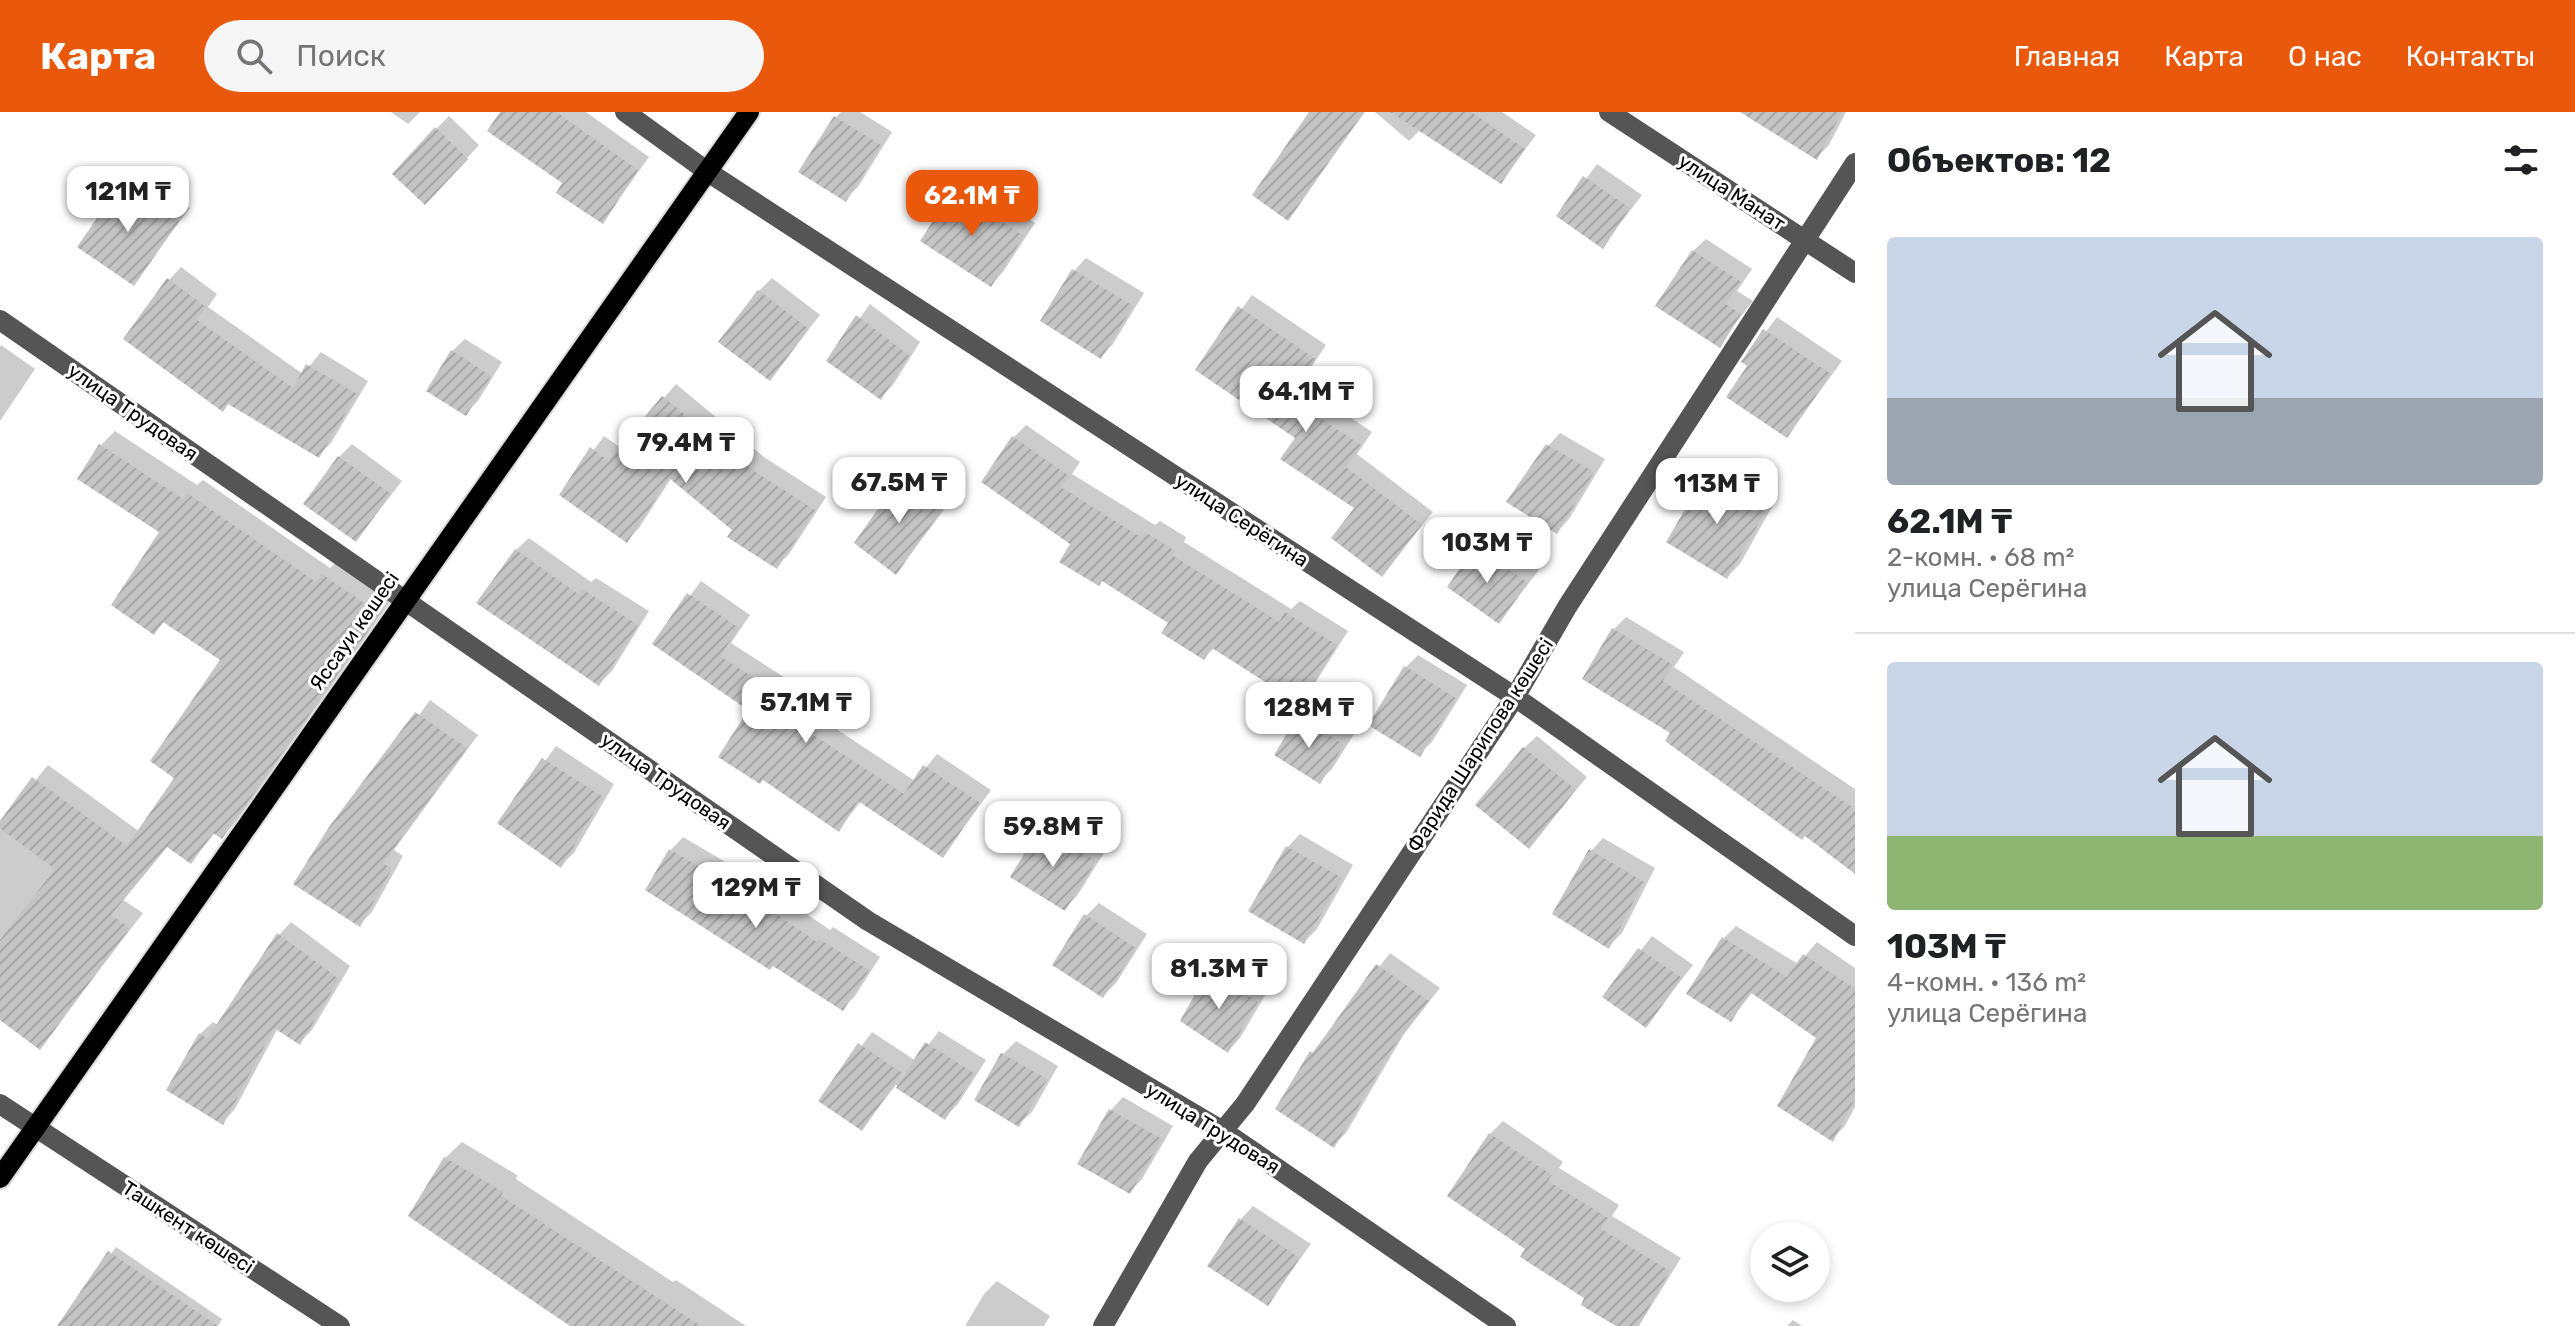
<!DOCTYPE html>
<html lang="ru">
<head>
<meta charset="utf-8">
<style>
  body { margin:0; font-family:Rubik,sans-serif; background:#f6f6f6; color:#202124; height:100vh; display:flex; flex-direction:column; font-size:30px; white-space:nowrap }
  * { box-sizing:border-box; margin:0 }
  p { font-size:26px; color:#757577 }
  .icon { flex:none; width:44px; height:44px; fill:none; stroke:currentColor; stroke-width:2; stroke-linecap:round; stroke-linejoin:round }
  .map { position:relative; flex:1; overflow:hidden }
  .details { display:flex; flex-direction:column; background:#fff; width:720px }
  .details>* { flex:none }
  .buttons { position:absolute; left:1750px; top:1110px; display:grid; gap:16px }
  .buttons a { display:grid; place-items:center; width:80px; height:80px; border-radius:50%; background:#fff; box-shadow:0 4px 12px #0003; font-size:40px }
  .price { position:absolute; translate:-50% -68px; padding:0 18px; border-radius:16px; background:#fff; color:#222; font-size:26px; line-height:52px; filter:drop-shadow(0 2px 4px #0008) }
  .price::after { content:''; position:absolute; left:50%; top:48px; width:24px; height:18px; margin-left:-12px; background:inherit; clip-path:polygon(0 0,100% 0,50% 100%) }
  .price.current { background:#ea580c; color:#fff }
  ul { padding:0; list-style:none }
  li { display:grid; align-content:center; gap:16px; height:424px; padding:0 32px }
  li+li { border-top:2px solid #e0e0e0 }
  li span { display:grid; place-items:center; height:248px; border-radius:8px; color:#555 }
  li>.icon { margin-inline-start:auto }
  span .icon { width:144px; height:144px; fill:#fffc; stroke-width:1 }
  li b { font-size:34px }
  h2 { display:flex; justify-content:space-between; align-items:center; height:96px; padding:0 32px; font-size:34px }
  header { display:flex; align-items:center; gap:48px; box-sizing:border-box; height:112px; padding:0 40px; background:#ea580c; color:#fff }
  header strong { font-size:38px }
  nav { display:flex; gap:44px; margin-inline-start:auto; font-size:28px }
  .search { width:560px; height:72px; background:#f6f6f6; display:flex; align-items:center; gap:20px; box-sizing:border-box; padding:0 28px; border-radius:44px; color:#757577; font-size:30px }
  main { display:flex; flex:1; min-height:0 }
  .map>svg:first-child { display:block }
  .shadow { fill:#0003 }
  .building { fill:url(#building-hatch) }
  .lines { fill:none; stroke-linecap:round; stroke-linejoin:round }
  .major-casing { stroke:#dbdbdb; stroke-width:24 }
  .minor { stroke:#555; stroke-width:20 }
  .major { stroke:#000; stroke-width:20 }
  .labels { text-anchor:middle; stroke-width:6; stroke-linejoin:round; paint-order:stroke }
  .street-label { font-size:20px; fill:#000; stroke:#fff }
</style>
</head>
<body>
<header>
<strong>Карта</strong>
<div class="search"><svg class="icon" aria-label="search" viewBox="0 0 24 24"><circle cx="10" cy="10" r="6"/><path d="M15 15l6 6"/></svg>Поиск</div>
<nav><a>Главная</a><a>Карта</a><a>О нас</a><a>Контакты</a></nav>
</header>
<main>
<div class="map">
<svg width="1855" height="1214" viewBox="0 0 1855 1214">
  <defs>
    <pattern id="building-hatch" width="6" height="6" patternUnits="userSpaceOnUse" patternTransform="scale(2)"><rect width="6" height="6" fill="#c4c4c4"/><path d="M-1 1l2-2M0 6l6-6M5 7l2-2" fill="none" stroke="#a7a7a7"/></pattern>
  </defs>
  <rect width="100%" height="100%" fill="#fff"/>
  <!-- shadow -->
  <path class="shadow" d="M 391,0 L 420,0 L 408,12 Z
    M 502,0 L 586,0 L 649,45 L 603,109 Z
    M 841,0 L 860,0 L 892,20 L 858,75 L 845,87 L 836,5 Z
    M 1312,0 L 1365,0 L 1288,106 Z
    M 1375,0 L 1502,0 L 1536,23 L 1501,70 L 1421,17 L 1409,29 Z
    M 1774,0 L 1846,0 L 1829,33 L 1817,45 Z
    M 449,4 L 479,33 L 438,78 L 436,17 Z
    M 1597,52 L 1642,83 L 1603,134 L 1559,104 Z
    M 137,58 L 190,96 L 133,172 L 80,134 Z
    M 967,67 L 1035,111 L 1003,160 L 991,173 L 955,79 Z
    M 1706,127 L 1752,157 L 1737,179 L 1753,189 L 1719,233 L 1693,139 Z
    M 1086,146 L 1144,181 L 1113,232 L 1101,245 L 1074,159 Z
    M 181,155 L 217,182 L 208,195 L 303,262 L 321,240 L 368,269 L 331,331 L 319,343 L 229,291 L 223,297 L 169,168 Z
    M 772,166 L 820,203 L 770,266 L 759,179 Z
    M 1252,183 L 1326,233 L 1300,272 L 1372,320 L 1357,342 L 1433,400 L 1382,462 L 1357,395 L 1298,325 L 1198,257 Z
    M 870,192 L 920,230 L 893,273 L 881,285 L 829,249 Z
    M 1777,205 L 1842,249 L 1787,324 L 1750,253 L 1744,249 Z
    M 465,227 L 502,250 L 478,289 L 465,302 L 452,239 Z
    M 1,233 L 35,257 L 0,309 L 0,235 Z
    M 676,272 L 764,345 L 826,385 L 789,442 L 776,455 L 672,365 L 639,416 L 627,429 L 562,382 L 604,324 L 621,336 Z
    M 1026,313 L 1080,350 L 1072,362 L 1155,413 L 1160,409 L 1186,425 L 1184,430 L 1291,497 L 1300,489 L 1348,519 L 1312,576 L 1300,589 L 1214,536 L 1204,546 L 1171,510 L 1073,431 L 1014,325 Z
    M 115,319 L 197,373 L 203,368 L 330,456 L 337,449 L 392,487 L 236,710 L 222,724 L 216,720 L 191,750 L 168,734 L 123,788 L 143,801 L 40,935 L 0,906 L 0,712 L 48,653 L 140,720 L 177,666 L 223,548 L 165,509 L 154,521 L 162,420 L 80,367 L 101,333 Z
    M 1560,321 L 1605,347 L 1569,407 L 1557,420 L 1548,334 Z
    M 352,332 L 402,369 L 356,428 L 339,345 Z
    M 1720,350 L 1778,384 L 1740,452 L 1727,465 L 1708,363 Z
    M 915,353 L 956,382 L 947,394 L 904,364 Z
    M 902,367 L 944,398 L 896,461 Z
    M 1489,423 L 1539,458 L 1499,509 L 1477,435 Z
    M 529,426 L 591,470 L 596,466 L 649,499 L 612,559 L 599,572 L 516,438 Z
    M 701,469 L 750,503 L 731,531 L 818,587 L 809,599 L 915,669 L 937,642 L 991,678 L 943,744 L 862,688 L 839,717 L 750,597 L 655,532 Z
    M 1626,505 L 1684,540 L 1674,555 L 1855,677 L 1855,758 L 1673,620 L 1614,517 Z
    M 1418,543 L 1467,573 L 1432,630 L 1419,642 L 1406,555 Z
    M 430,588 L 478,623 L 394,738 L 403,744 L 372,800 L 360,812 L 296,772 Z
    M 1313,592 L 1356,619 L 1332,657 L 1319,670 L 1300,604 Z
    M 1537,624 L 1587,665 L 1529,734 L 1524,636 Z
    M 556,634 L 614,672 L 574,741 L 561,753 L 500,711 Z
    M 1055,703 L 1107,736 L 1077,784 L 1065,796 L 1042,716 Z
    M 1300,722 L 1353,753 L 1317,817 L 1304,830 L 1251,799 L 1288,735 Z
    M 683,725 L 766,774 L 830,818 L 833,815 L 880,845 L 855,884 L 843,896 L 647,777 L 671,738 Z
    M 1603,726 L 1655,756 L 1622,821 L 1609,834 L 1591,739 Z
    M 1099,791 L 1147,822 L 1116,871 L 1103,884 L 1086,804 Z
    M 291,810 L 350,854 L 312,918 L 299,931 L 278,916 L 235,997 L 223,1010 L 200,922 L 213,910 L 219,914 L 279,823 Z
    M 1736,814 L 1798,852 L 1817,830 L 1855,856 L 1855,995 L 1845,1014 L 1832,1027 L 1819,925 L 1753,880 L 1730,908 L 1724,826 Z
    M 1652,824 L 1693,853 L 1646,913 L 1605,885 Z
    M 1390,841 L 1440,876 L 1404,922 L 1346,1021 L 1334,1033 L 1312,941 Z
    M 1224,846 L 1269,877 L 1240,926 L 1228,939 L 1182,909 L 1211,858 Z
    M 939,919 L 986,948 L 958,992 L 945,1005 L 896,973 L 862,1017 L 821,988 L 872,920 L 916,949 Z
    M 1016,929 L 1058,954 L 1032,1000 L 1019,1012 L 977,987 L 1003,942 Z
    M 1123,985 L 1173,1014 L 1142,1067 L 1130,1080 L 1080,1051 L 1111,998 Z
    M 1503,1009 L 1563,1050 L 1559,1056 L 1619,1093 L 1612,1104 L 1681,1146 L 1639,1214 L 1620,1214 L 1528,1136 L 1490,1022 Z
    M 462,1030 L 517,1063 L 516,1067 L 673,1170 L 676,1168 L 746,1214 L 574,1214 L 445,1046 Z
    M 1253,1094 L 1311,1132 L 1268,1191 L 1210,1154 L 1241,1107 Z
    M 116,1135 L 222,1207 L 218,1214 L 60,1214 Z
    M 997,1169 L 1050,1204 L 1044,1214 L 965,1214 L 984,1182 Z
    M 1793,1208 L 1802,1214 L 1787,1214 Z"/>
  <!-- building -->
  <path class="building" d="M 500,0 L 556,0 L 638,58 L 603,112 L 556,81 L 562,71 L 487,19 Z
    M 1309,0 L 1364,0 L 1288,109 L 1252,83 Z
    M 1390,0 L 1471,0 L 1525,37 L 1501,72 Z
    M 1740,0 L 1842,0 L 1817,48 Z
    M 834,4 L 881,33 L 846,90 L 798,60 Z
    M 435,15 L 468,47 L 425,93 L 392,62 Z
    M 1583,64 L 1630,96 L 1603,137 L 1556,104 Z
    M 122,70 L 179,109 L 134,174 L 77,135 Z
    M 953,78 L 1024,124 L 991,175 L 920,129 Z
    M 1692,138 L 1741,170 L 1726,192 L 1741,202 L 1720,236 L 1655,194 Z
    M 1072,157 L 1133,194 L 1101,247 L 1040,209 Z
    M 167,166 L 206,195 L 197,208 L 293,276 L 306,252 L 357,282 L 319,346 L 228,292 L 223,300 L 123,227 Z
    M 758,178 L 809,217 L 770,269 L 718,230 Z
    M 1238,194 L 1315,247 L 1289,286 L 1361,333 L 1346,355 L 1422,413 L 1382,465 L 1331,426 L 1354,396 L 1280,347 L 1295,326 L 1195,258 Z
    M 856,203 L 909,243 L 881,288 L 826,249 Z
    M 1763,217 L 1831,262 L 1787,326 L 1726,285 L 1747,254 L 1741,250 Z
    M 451,238 L 491,264 L 466,304 L 426,279 Z
    M 662,284 L 751,357 L 815,398 L 777,457 L 727,425 L 732,418 L 669,366 L 627,431 L 559,383 L 590,335 L 608,349 Z
    M 1012,324 L 1069,364 L 1061,375 L 1142,426 L 1145,420 L 1175,439 L 1172,443 L 1279,510 L 1285,500 L 1337,533 L 1300,592 L 1212,536 L 1204,548 L 1161,521 L 1168,511 L 1102,469 L 1099,474 L 1059,450 L 1070,432 L 981,370 Z
    M 99,332 L 183,387 L 187,381 L 316,470 L 322,462 L 380,502 L 222,727 L 213,721 L 191,752 L 167,735 L 111,803 L 130,816 L 40,938 L 0,908 L 0,828 L 55,757 L 0,716 L 0,709 L 32,665 L 127,734 L 174,666 L 150,649 L 220,548 L 163,510 L 154,523 L 111,493 L 159,420 L 77,367 Z
    M 1546,332 L 1594,360 L 1557,422 L 1506,390 Z
    M 338,344 L 391,382 L 356,430 L 303,392 Z
    M 1706,361 L 1767,397 L 1727,467 L 1666,430 Z
    M 901,364 L 944,395 L 896,463 L 854,431 Z
    M 1475,434 L 1528,471 L 1499,512 L 1447,475 Z
    M 515,437 L 578,482 L 582,477 L 638,513 L 599,574 L 476,491 Z
    M 687,481 L 739,516 L 720,544 L 807,600 L 798,613 L 904,682 L 923,653 L 980,691 L 943,746 L 858,689 L 839,720 L 763,668 L 760,672 L 718,645 L 748,598 L 652,532 Z
    M 1612,516 L 1673,553 L 1663,569 L 1855,697 L 1855,762 L 1805,724 L 1802,728 L 1665,629 L 1670,621 L 1582,567 Z
    M 1404,554 L 1456,586 L 1420,645 L 1368,613 Z
    M 415,600 L 467,636 L 383,751 L 392,757 L 360,815 L 293,772 L 329,715 Z
    M 1298,603 L 1344,633 L 1320,672 L 1274,643 Z
    M 1523,635 L 1576,678 L 1529,737 L 1475,693 Z
    M 542,646 L 603,685 L 561,756 L 497,711 Z
    M 1041,714 L 1096,749 L 1065,799 L 1010,765 Z
    M 1286,734 L 1342,766 L 1304,832 L 1248,799 Z
    M 669,737 L 753,786 L 817,830 L 819,827 L 869,858 L 843,899 L 773,854 L 770,858 L 645,778 Z
    M 1589,737 L 1644,770 L 1609,837 L 1552,802 Z
    M 1084,802 L 1136,836 L 1103,886 L 1052,853 Z
    M 277,821 L 339,867 L 300,933 L 274,916 L 223,1013 L 166,978 L 199,921 L 207,927 Z
    M 1722,825 L 1787,865 L 1803,842 L 1855,877 L 1855,987 L 1833,1030 L 1777,994 L 1816,926 L 1750,880 L 1731,910 L 1686,882 Z
    M 1638,836 L 1682,866 L 1646,916 L 1602,885 Z
    M 1376,852 L 1429,889 L 1392,937 L 1334,1036 L 1275,997 L 1310,939 L 1313,941 Z
    M 1209,857 L 1258,890 L 1228,941 L 1180,909 Z
    M 925,930 L 975,962 L 945,1008 L 896,976 Z
    M 858,931 L 902,961 L 862,1019 L 818,989 Z
    M 1001,941 L 1047,967 L 1019,1015 L 974,988 Z
    M 1109,997 L 1162,1027 L 1130,1082 L 1077,1052 Z
    M 1489,1021 L 1552,1063 L 1548,1069 L 1608,1106 L 1601,1117 L 1670,1159 L 1638,1214 L 1616,1214 L 1581,1193 L 1584,1186 L 1520,1145 L 1525,1137 L 1447,1084 Z
    M 444,1045 L 503,1080 L 501,1084 L 701,1214 L 570,1214 L 408,1104 Z
    M 1239,1106 L 1300,1146 L 1268,1194 L 1207,1154 Z
    M 108,1139 L 218,1214 L 57,1214 Z"/>
  <g class="lines">
    <defs>
      <path id="major" d="M 0,1066 L 749,0"/>
    </defs>
    <!-- major casing -->
    <use href="#major" class="major-casing"/>
    <!-- minor -->
    <path class="minor" d="M 625,0 L 708,60 L 1515,585 L 1855,824
      M 1609,0 L 1855,161
      M 0,208 L 868,809 L 1223,1019 L 1506,1214
      M 0,992 L 340,1214
      M 1103,1214 L 1198,1049 L 1245,992 L 1515,585 L 1567,495 L 1855,51"/>
    <!-- major -->
    <use href="#major" class="major"/>
  </g>
  <g class="labels">
    <!-- street labels -->
    <g class="street-label">
      <text transform="translate(1732 80) rotate(33)" y="7">улица Манат</text>
      <text transform="translate(133 300) rotate(35)" y="7">улица Трудовая</text>
      <text transform="translate(1242 408) rotate(33)" y="7">улица Серёгина</text>
      <text transform="translate(354 519) rotate(-55)" y="7">Яссауи көшесі</text>
      <text transform="translate(1480 633) rotate(-57)" y="7">Фарида Шарипова көшесі</text>
      <text transform="translate(666 669) rotate(35)" y="7">улица Трудовая</text>
      <text transform="translate(1213 1016) rotate(32)" y="7">улица Трудовая</text>
      <text transform="translate(188 1115) rotate(33)" y="7">Ташкент көшесі</text>
    </g>
  </g>
</svg>
<div class="buttons">
<a><svg class="icon" aria-label="layers" viewBox="0 0 24 24"><path d="M12 4l9 5-9 5-9-5zM3 14l9 5 9-5"/></svg></a>
</div>
<b class="price" style="left:128px;top:122px">121M ₸</b>
<b class="price current" style="left:972px;top:126px">62.1M ₸</b>
<b class="price" style="left:1306px;top:322px">64.1M ₸</b>
<b class="price" style="left:686px;top:373px">79.4M ₸</b>
<b class="price" style="left:899px;top:413px">67.5M ₸</b>
<b class="price" style="left:1717px;top:414px">113M ₸</b>
<b class="price" style="left:1487px;top:473px">103M ₸</b>
<b class="price" style="left:806px;top:633px">57.1M ₸</b>
<b class="price" style="left:1309px;top:638px">128M ₸</b>
<b class="price" style="left:1053px;top:757px">59.8M ₸</b>
<b class="price" style="left:756px;top:818px">129M ₸</b>
<b class="price" style="left:1219px;top:899px">81.3M ₸</b>
</div>
<section class="details">
<h2>Объектов: 12<svg class="icon" aria-label="filters" viewBox="0 0 24 24"><path d="M4 7h16M4 17h16"/><circle cx="9" cy="7" r="2"/><circle cx="15" cy="17" r="2"/></svg></h2>
<ul>
<li><span style="background:linear-gradient(#c9d6e8 65%,#9aa5b1 0)"><svg class="icon" aria-label="home" viewBox="0 0 24 24"><path d="M3 11l9-7 9 7M6 9v11h12V9"/></svg></span><div><b>62.1M ₸</b><p>2-комн. · 68 m²</p><p>улица Серёгина</p></div></li>
<li><span style="background:linear-gradient(#c9d6e8 70%,#8fb573 0)"><svg class="icon" aria-label="home" viewBox="0 0 24 24"><path d="M3 11l9-7 9 7M6 9v11h12V9"/></svg></span><div><b>103M ₸</b><p>4-комн. · 136 m²</p><p>улица Серёгина</p></div></li>
</ul>
</section>
</main>
</body>
</html>
